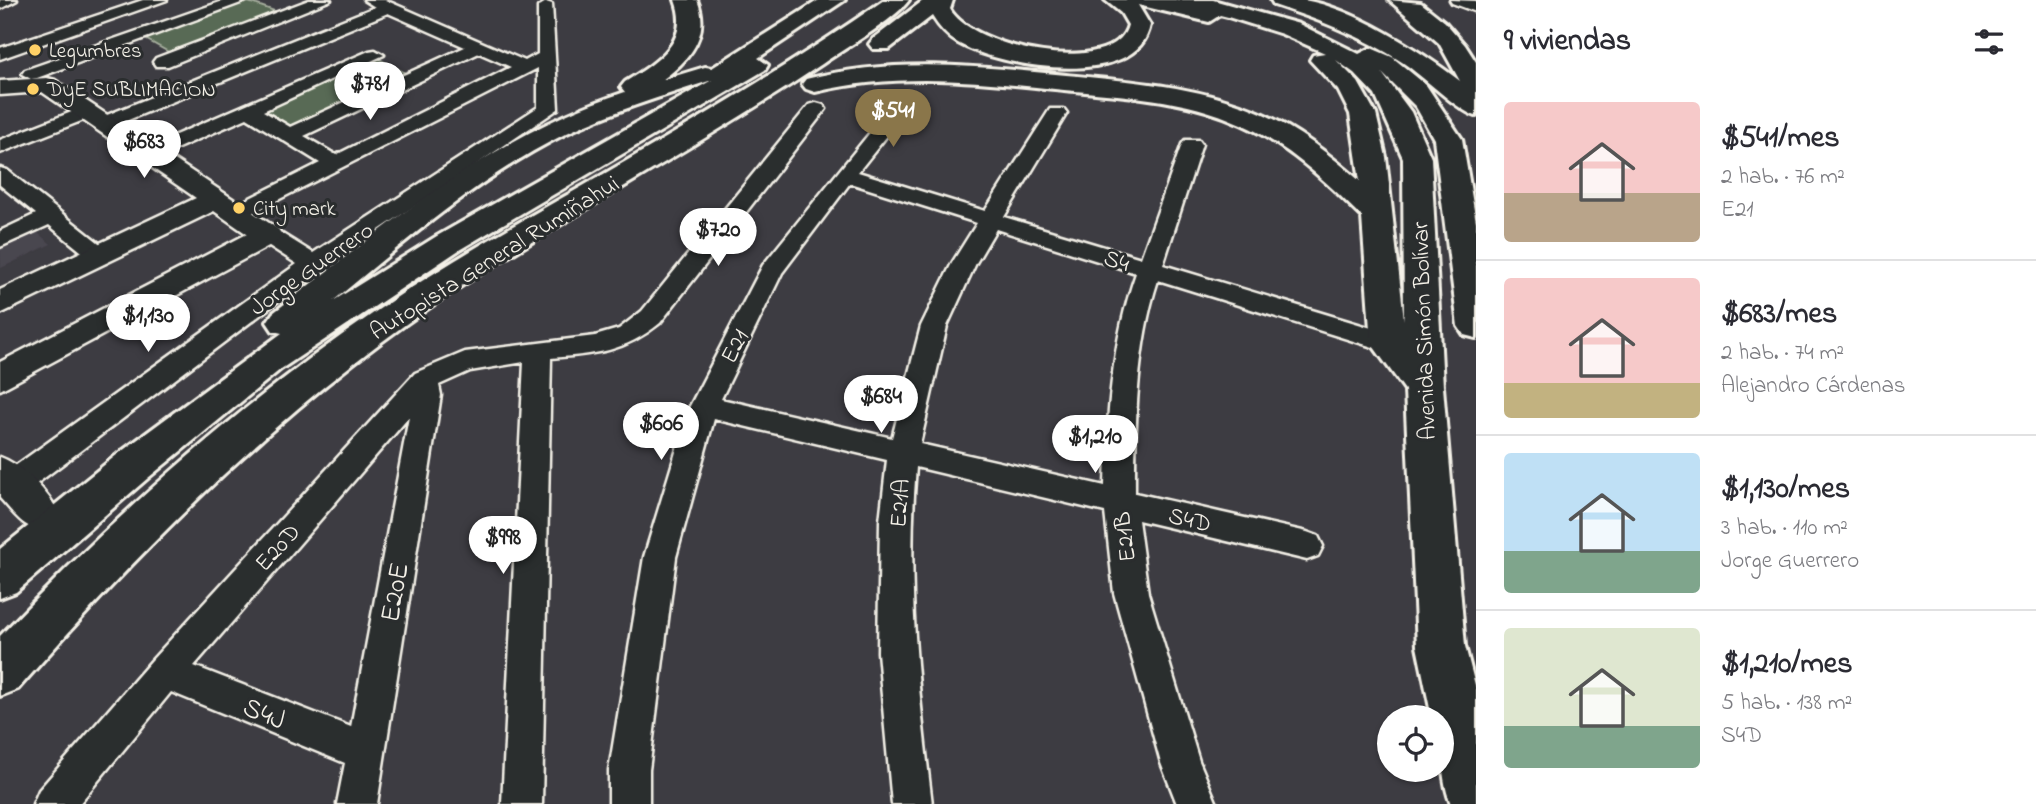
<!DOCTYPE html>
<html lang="es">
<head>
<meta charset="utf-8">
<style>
  body { margin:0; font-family:"Indie Flower",sans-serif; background:#f7f7f7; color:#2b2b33; height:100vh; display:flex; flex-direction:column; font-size:26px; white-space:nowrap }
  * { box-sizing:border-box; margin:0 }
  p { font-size:23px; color:#7c7c81 }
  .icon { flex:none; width:38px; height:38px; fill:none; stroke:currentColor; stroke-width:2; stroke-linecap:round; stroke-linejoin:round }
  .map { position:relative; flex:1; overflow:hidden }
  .details { display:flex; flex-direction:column; background:#fff; width:560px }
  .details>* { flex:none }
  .controls { position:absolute; left:1377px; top:705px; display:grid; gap:14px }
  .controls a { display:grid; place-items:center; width:77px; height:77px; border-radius:50%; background:#fff; box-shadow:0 2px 5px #0004; font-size:35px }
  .price { position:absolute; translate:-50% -60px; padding:0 16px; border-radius:24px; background:#fff; color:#222; font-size:23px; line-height:46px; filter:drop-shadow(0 2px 4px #0008) }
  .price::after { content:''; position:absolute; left:50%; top:42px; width:21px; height:16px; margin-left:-10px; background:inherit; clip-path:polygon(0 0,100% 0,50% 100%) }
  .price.selected { background:#8a764a; color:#fff }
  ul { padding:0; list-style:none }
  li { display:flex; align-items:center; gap:21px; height:175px; padding:0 28px }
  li+li { border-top:2px solid #e1e1e2 }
  li span { display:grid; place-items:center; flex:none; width:196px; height:140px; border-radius:7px; color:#555 }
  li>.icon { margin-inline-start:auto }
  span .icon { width:84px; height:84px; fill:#fffc; stroke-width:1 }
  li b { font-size:30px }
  h2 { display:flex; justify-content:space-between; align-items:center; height:84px; padding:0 28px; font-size:30px }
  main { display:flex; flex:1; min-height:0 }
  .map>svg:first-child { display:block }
  .built { fill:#4a4650 }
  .green { fill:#586a54; stroke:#a6ae9e; stroke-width:2 }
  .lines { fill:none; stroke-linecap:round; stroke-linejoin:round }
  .minor-casing { stroke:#f4f1e8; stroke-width:5 }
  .tertiary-casing { stroke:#f4f1e8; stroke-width:5 }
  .trunk-casing { stroke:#f4f1e8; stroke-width:6 }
  .minor { fill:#2a2d2e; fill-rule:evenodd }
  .tertiary { fill:#2a2d2e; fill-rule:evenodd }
  .trunk { fill:#2a2d2e; fill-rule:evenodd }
  .poi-dot { fill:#ffd166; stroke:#2a2d2e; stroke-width:2.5 }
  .labels { text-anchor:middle; stroke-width:6; stroke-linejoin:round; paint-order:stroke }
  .far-poi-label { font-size:21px; fill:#f4f1e8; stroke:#2a2d2e; text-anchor:start }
  .street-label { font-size:24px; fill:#f4f1e8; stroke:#2a2d2e }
  .near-street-label { font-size:28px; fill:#f4f1e8; stroke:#2a2d2e }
</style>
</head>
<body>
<main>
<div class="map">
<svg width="1476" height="804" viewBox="0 0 1476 804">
  <rect width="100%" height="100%" fill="#3d3c42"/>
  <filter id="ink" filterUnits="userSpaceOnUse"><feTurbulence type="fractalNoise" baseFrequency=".0143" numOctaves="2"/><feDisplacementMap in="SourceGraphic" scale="14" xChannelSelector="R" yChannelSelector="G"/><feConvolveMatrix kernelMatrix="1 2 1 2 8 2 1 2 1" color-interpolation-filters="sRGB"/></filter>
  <g filter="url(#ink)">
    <!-- built -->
    <path class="built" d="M 33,229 L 51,244 L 1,268 L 0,244 Z"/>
    <!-- green -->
    <path class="green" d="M 243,0 L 283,14 L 174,55 L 140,36 Z
      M 377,58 L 411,76 L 293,134 L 256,110 Z"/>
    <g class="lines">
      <defs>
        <path id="minor" d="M 0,0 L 17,0 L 0,9 Z
          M 143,0 L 167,0 L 0,59 L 0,48 Z
          M 226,0 L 249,0 L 37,78 L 31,79 L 22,74 L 25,70 Z
          M 309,0 L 331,0 L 168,66 L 156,66 L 153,62 L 156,58 Z
          M 364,0 L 385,0 L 525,61 L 538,54 L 538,7 L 546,2 L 552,4 L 558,109 L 321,269 L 23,494 L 12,498 L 1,494 L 1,476 L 297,264 L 260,240 L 257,235 L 260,230 L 276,230 L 313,253 L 538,107 L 538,68 L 236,221 L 228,219 L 225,214 L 228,209 L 320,163 L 247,118 L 155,158 L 141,158 L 138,154 L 141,150 L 369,51 L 375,50 L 384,55 L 263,111 L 290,127 L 465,47 L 388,13 L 111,127 L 97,127 L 94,123 L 97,119 L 375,7 ZM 479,53 L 511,67 L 336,155 L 304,136 Z
          M 1450,0 L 1476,1 L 1476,12 L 1452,3 Z
          M 909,91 L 918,97 L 858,172 L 985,211 L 1050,109 L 1064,109 L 1067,113 L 1004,217 L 1141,258 L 1182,144 L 1185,140 L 1199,140 L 1202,144 L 1163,265 L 1398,336 L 1402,343 L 1398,350 L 1389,352 L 1158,280 C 1136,347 1135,423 1135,493 L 1307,532 L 1318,536 L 1323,546 L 1318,556 L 1307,560 L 1138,520 L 1148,593 L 1199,761 L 1217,804 L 1177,804 L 1161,763 L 1114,593 L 1105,512 L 916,467 C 906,584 918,688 932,804 L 892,804 L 878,652 L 880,521 L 887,460 L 714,419 L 676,557 L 649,770 L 649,804 L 609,804 L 609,770 L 644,557 L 690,406 L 763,265 L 902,93 ZM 850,183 L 977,223 L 952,263 L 921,326 L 892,438 L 721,399 L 782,273 ZM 996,229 L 1136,273 C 1112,340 1107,415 1105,486 L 920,444 L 947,326 L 976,263 Z
          M 816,103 L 823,105 L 826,109 L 823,113 L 660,323 C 624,352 596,354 551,358 L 542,804 L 502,804 L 524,362 L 470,371 L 439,385 L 441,395 L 377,804 L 337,804 L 345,763 L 171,692 L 79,804 L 33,804 L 39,790 L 152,660 L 415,373 L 465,352 L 595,336 L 619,329 L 642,311 L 809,105 ZM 409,417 L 351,727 L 194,666 Z
          M 87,106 L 94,108 L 97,112 L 94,116 L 0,153 L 0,140 Z
          M 0,168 L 7,170 L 108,250 L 112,255 L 108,260 L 92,260 L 49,225 L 0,247 L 0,231 L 36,214 L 0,185 Z"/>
        <path id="tertiary" d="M 47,78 L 55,80 L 278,229 L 282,235 L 278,241 L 0,390 L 0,362 L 247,234 L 214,211 L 0,314 L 0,290 L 196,198 L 42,92 L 0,95 L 0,81 Z
          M 0,457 C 23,465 49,493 60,515 L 54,527 C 27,536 17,516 0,498 Z"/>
        <path id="trunk" d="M 675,0 L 697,0 C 711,34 690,60 662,80 L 705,67 L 712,68 L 819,0 L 845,0 L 758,58 L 768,65 L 765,70 L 459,250 L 281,369 L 148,478 L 16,592 L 0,598 L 0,549 L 118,454 L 282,333 L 273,331 L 267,322 L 273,313 C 383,229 490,136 625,92 L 621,87 L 625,82 C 657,62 691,42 675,0 ZM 712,80 L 437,236 L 333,301 C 407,240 480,176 567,133 C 613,111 663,96 712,80 Z
          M 884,0 L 909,0 C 895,20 843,49 822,64 C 705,142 581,209 463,285 C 294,395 150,538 18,689 L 0,696 L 0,636 C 115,516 240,404 378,310 C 452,259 531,216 609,171 C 702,117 795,62 884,0 Z
          M 924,0 L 953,0 L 950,9 C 972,49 1115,78 1128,25 L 1121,13 L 1105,0 L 1213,0 L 1299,24 L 1359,54 L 1371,48 L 1392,57 L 1426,85 L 1462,139 L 1476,222 L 1476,338 L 1464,335 L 1458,326 L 1434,139 L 1416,107 L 1382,73 L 1411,112 L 1431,158 L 1443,387 L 1465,646 L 1476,689 L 1476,804 L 1451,804 C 1440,777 1442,746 1442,718 L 1432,718 L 1417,646 L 1405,390 L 1371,343 L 1362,217 C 1326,181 1288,145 1241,124 C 1185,98 1123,96 1064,90 C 979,81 898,72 815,92 L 806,89 L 802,84 L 806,79 C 893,57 977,66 1066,75 C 1131,81 1198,86 1259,112 C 1296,128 1329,154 1360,181 L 1350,114 L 1338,90 L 1310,60 L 1313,55 L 1325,53 L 1282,34 L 1228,17 L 1220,15 L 1209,22 L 1138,5 L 1150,25 C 1138,91 999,67 958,43 C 946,36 939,27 932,16 L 889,49 L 873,49 L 869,44 L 873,39 ZM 1336,60 L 1354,73 L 1375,95 L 1403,158 L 1404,320 L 1386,157 L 1376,114 L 1358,82 Z
          M 1271,0 C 1282,0 1294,0 1304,0 C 1353,8 1421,51 1460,81 L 1439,43 L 1389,0 L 1421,3 L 1445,22 L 1465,45 L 1476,62 L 1476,116 C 1458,111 1422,75 1402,62 C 1363,36 1319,20 1274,5 Z"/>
      </defs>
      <!-- minor casing -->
      <use href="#minor" class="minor-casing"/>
      <!-- tertiary casing -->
      <use href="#tertiary" class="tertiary-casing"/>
      <!-- trunk casing -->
      <use href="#trunk" class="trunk-casing"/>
      <!-- minor -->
      <use href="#minor" class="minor"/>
      <!-- tertiary -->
      <use href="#tertiary" class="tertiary"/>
      <!-- trunk -->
      <use href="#trunk" class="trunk"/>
    </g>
  </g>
  <!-- markers -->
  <g class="poi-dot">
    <circle cx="35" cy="50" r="7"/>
    <circle cx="33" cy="89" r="7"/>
    <circle cx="239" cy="208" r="7"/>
  </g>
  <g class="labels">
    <!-- far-poi labels -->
    <g class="far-poi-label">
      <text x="49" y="57">Legumbres</text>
      <text x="47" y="96">DyE SUBLIMACION</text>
      <text x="253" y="215">City mark</text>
    </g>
    <!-- street labels -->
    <g class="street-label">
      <text transform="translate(494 257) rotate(-32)" y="8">Autopista General Rumiñahui</text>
      <text transform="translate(1117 260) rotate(17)" y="8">S4</text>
      <text transform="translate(311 268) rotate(-35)" y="8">Jorge Guerrero</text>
      <text transform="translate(1423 331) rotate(-92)" y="8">Avenida Simón Bolívar</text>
      <text transform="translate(734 346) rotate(-63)" y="8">E21</text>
      <text transform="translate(899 503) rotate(-86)" y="8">E21A</text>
      <text transform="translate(1190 519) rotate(13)" y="8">S4D</text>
      <text transform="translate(1124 537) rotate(-97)" y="8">E21B</text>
      <text transform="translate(277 547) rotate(-48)" y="8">E20D</text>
    </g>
    <!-- near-street labels -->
    <g class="near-street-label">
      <text transform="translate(393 592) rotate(-80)" y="10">E20E</text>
      <text transform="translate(265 712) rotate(22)" y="10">S4J</text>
    </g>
  </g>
</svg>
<div class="controls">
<a><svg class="icon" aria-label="locate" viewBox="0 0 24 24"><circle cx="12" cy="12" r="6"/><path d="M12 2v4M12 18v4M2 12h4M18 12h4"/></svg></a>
</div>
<b class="price" style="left:370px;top:122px">$781</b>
<b class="price selected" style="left:893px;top:149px">$541</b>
<b class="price" style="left:144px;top:180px">$683</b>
<b class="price" style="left:718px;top:268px">$720</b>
<b class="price" style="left:148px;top:354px">$1,130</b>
<b class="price" style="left:881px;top:435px">$684</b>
<b class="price" style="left:661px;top:462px">$606</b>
<b class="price" style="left:1095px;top:475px">$1,210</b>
<b class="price" style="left:503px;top:576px">$998</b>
</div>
<section class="details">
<h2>9 viviendas<svg class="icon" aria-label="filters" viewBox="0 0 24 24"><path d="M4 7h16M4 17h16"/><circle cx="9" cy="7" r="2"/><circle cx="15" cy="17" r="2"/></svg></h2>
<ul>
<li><span style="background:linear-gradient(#f6c9c9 65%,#b9a48a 0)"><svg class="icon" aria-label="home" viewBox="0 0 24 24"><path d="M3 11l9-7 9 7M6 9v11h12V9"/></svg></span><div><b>$541/mes</b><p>2 hab. · 76 m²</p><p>E21</p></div></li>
<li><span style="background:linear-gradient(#f6c9c9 75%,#c2b280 0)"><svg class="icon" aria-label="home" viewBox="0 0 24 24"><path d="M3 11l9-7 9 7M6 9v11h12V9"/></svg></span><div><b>$683/mes</b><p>2 hab. · 74 m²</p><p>Alejandro Cárdenas</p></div></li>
<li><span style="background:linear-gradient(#bfe0f5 70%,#7fa58c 0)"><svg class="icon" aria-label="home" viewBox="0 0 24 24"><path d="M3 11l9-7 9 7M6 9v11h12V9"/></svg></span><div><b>$1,130/mes</b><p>3 hab. · 110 m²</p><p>Jorge Guerrero</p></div></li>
<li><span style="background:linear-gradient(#dfe7d0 70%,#7fa58c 0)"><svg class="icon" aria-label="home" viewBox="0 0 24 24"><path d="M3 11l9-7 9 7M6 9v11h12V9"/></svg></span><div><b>$1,210/mes</b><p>5 hab. · 138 m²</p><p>S4D</p></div></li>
</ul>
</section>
</main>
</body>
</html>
